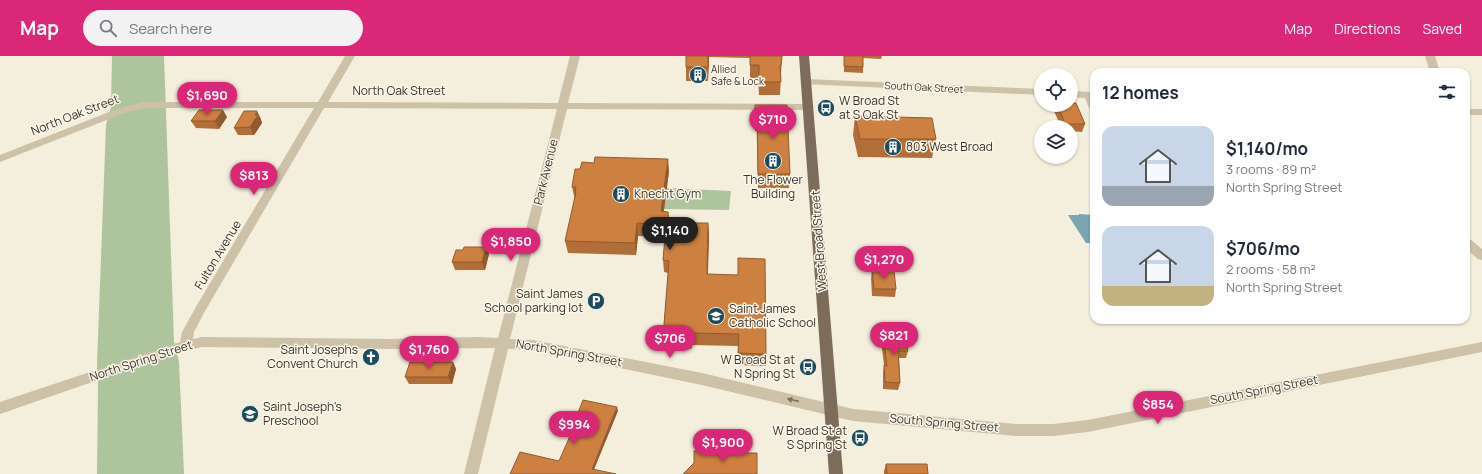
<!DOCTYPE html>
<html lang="en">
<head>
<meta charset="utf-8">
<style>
  body { margin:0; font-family:Manrope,sans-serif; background:#f2f2f3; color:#1f2937; height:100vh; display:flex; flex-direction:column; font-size:15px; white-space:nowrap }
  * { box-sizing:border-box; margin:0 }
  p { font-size:13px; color:#747a83 }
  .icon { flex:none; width:22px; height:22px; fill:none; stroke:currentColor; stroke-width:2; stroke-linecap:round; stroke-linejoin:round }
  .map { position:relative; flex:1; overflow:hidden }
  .drawer { position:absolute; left:1090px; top:12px; width:380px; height:256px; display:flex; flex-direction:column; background:#fff; border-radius:12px; box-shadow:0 1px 3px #0004 }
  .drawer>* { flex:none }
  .buttons { position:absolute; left:1034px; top:12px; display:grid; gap:8px }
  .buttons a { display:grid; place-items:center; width:44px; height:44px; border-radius:50%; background:#fff; box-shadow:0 1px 3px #0004; font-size:20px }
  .price { position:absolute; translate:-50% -34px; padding:0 9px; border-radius:14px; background:#db2777; color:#fff; font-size:13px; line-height:26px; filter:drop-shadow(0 1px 2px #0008) }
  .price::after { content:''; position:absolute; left:50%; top:24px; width:12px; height:9px; margin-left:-6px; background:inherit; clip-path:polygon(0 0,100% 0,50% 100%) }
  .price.active { background:#222; color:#fff }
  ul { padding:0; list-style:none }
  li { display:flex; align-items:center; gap:12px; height:100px; padding:0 12px }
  li span { display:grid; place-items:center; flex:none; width:112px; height:80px; border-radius:12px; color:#555 }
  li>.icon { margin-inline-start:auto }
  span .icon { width:48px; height:48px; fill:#fffc; stroke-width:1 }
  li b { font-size:17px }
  h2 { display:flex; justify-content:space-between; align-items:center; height:48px; padding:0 12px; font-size:17px }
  header { display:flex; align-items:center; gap:24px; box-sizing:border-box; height:56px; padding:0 20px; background:#db2777; color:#fff }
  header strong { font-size:19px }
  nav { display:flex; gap:22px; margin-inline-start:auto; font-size:14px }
  .search { width:280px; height:36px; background:#f2f2f3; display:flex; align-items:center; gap:10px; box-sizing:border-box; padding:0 14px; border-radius:22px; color:#747a83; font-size:15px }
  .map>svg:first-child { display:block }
  .green { fill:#aec49c }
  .water { fill:#7aa5b3 }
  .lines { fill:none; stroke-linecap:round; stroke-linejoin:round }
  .minor { fill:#cdc1a8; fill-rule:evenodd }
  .major { fill:#7c6c59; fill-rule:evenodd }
  .wall { fill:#b16e38 }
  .shaded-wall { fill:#905a2e }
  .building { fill:#ce8041; stroke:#905a2e }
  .oneway { fill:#7c7262 }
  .labels { text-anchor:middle; stroke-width:3; stroke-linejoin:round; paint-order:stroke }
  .far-poi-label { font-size:10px; fill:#3a3129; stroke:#fbf7ea; text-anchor:start }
  .far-street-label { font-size:10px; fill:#3a3129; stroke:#fbf7ea }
  .street-label { font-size:12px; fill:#3a3129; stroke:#fbf7ea }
  .poi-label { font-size:12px; fill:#3a3129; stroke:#fbf7ea; text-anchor:start }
</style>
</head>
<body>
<header>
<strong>Map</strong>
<div class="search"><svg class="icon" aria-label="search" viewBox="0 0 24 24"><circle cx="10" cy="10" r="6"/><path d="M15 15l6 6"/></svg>Search here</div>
<nav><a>Map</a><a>Directions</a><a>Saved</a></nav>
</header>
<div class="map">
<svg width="1482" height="418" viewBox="0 0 1482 418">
  <rect width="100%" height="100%" fill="#f4eedd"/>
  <!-- green -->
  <path class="green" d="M 112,0 L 164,0 L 174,285 L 179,306 L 184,418 L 97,418 L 98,333 L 97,308 L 106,69 L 111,51 Z
    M 667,132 L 731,135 L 729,154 L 664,153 Z"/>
  <!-- water -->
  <path class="water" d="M 1079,158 L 1094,159 L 1094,187 L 1086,187 L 1068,159 L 1079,159 Z"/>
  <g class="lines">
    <!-- minor -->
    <path class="minor" d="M 345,0 L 355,0 L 328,46 L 558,47 L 570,0 L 580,0 L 568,47 L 809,48 L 814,51 L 809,54 L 567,53 L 510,283 L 533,284 L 702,317 L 853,353 L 1016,368 L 1053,368 L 1088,364 L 1482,286 L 1482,296 L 1088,376 L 1053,380 L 1016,380 L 853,365 L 702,329 L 533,294 L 508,293 L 478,418 L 464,418 L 495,292 L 387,293 L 202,291 L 173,298 L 0,358 L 0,346 L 180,286 L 182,276 L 197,249 L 314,52 L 144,52 L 122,58 L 0,106 L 0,99 L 114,54 L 143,46 L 318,46 ZM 324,52 L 557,53 L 498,282 L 477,281 L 387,283 L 202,281 L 193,283 L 194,276 L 205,255 Z
      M 1425,0 L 1435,0 L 1440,16 L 1430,16 Z
      M 806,23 L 1041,33 L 1041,39 L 803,28 L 801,26 Z
      M 1071,35 L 1094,36 L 1094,55 L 1089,52 L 1085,42 L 1071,41 Z
      M 1466,53 L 1482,53 L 1482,59 L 1466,59 Z
      M 1466,182 L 1470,183 L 1482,193 L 1482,204 L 1478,203 L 1466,193 Z"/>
    <!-- major -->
    <path class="major" d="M 799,0 L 809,0 L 843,418 L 829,418 Z"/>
  </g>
  <!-- wall -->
  <path class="wall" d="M 686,0 L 782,0 L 780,39 L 759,39 L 758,22 L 750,22 L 750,2 L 709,1 L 708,25 L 686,25 Z
    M 844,0 L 882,0 L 881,3 L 863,2 L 863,17 L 844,16 Z
    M 755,49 L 790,118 L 789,132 L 758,132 L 757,75 L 755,75 Z
    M 1056,49 L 1071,49 L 1085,68 L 1082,76 L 1071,75 L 1071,71 L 1061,71 L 1054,55 Z
    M 855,60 L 936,83 L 932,102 L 858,101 L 853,79 Z
    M 227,61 L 219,73 L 196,72 L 191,65 Z
    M 261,63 L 261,64 L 262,67 L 254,79 L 238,79 L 234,72 Z
    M 669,115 L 664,155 L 669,167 L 708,167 L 709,180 L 708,218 L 766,298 L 766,310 L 738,309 L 738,290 L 692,289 L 691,293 L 664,293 L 663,281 L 668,217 L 664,216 L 663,204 L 665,181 L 638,180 L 636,199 L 568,197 L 565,185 L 575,144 L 572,131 Z
    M 486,191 L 489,198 L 485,214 L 455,214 L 452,206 L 463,194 Z
    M 872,214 L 896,233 L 895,241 L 872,240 L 871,222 Z
    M 883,278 L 908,295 L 906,302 L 899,302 L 900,327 L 898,334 L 883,333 L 883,317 L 884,309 L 881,285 Z
    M 453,306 L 456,313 L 452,328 L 409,328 L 405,321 Z
    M 886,408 L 928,418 L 884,418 L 884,415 Z"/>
  <!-- shaded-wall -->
  <path class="shaded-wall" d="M 708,0 L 709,0 L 708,25 Z
    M 223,54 L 227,61 L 219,73 L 215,65 Z
    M 257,55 L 261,63 L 261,64 L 262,67 L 254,79 L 250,71 L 255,59 Z
    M 668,103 L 669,115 L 662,168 L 661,155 Z
    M 637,167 L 638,180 L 636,199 L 635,187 Z
    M 708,167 L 709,180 L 707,230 L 707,218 Z
    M 486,191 L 489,198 L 485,214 L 482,206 Z
    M 691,277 L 692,289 L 691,293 L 690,281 Z
    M 453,306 L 456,313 L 452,328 L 448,321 Z
    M 617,351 L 618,355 L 593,416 L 592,413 Z"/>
  <!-- building -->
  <path class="building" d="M 686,0 L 708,0 L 708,11 L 686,11 Z
    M 750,0 L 782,0 L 781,9 L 780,9 L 781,26 L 759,26 L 759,9 L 750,9 Z
    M 844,0 L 863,0 L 863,11 L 844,10 Z
    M 1071,47 L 1076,47 L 1085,68 L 1065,68 L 1058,49 L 1071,49 Z
    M 755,49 L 787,49 L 790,118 L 758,118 L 757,61 L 755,61 Z
    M 199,54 L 223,54 L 215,65 L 191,65 Z
    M 244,55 L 257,55 L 255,59 L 258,59 L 250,71 L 234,72 Z
    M 855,60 L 932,62 L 936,83 L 860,83 Z
    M 595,101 L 668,103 L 661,155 L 668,156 L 669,167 L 708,167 L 707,218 L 738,219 L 738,202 L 765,203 L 766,298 L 738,297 L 739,278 L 691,277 L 690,281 L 663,281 L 669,205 L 663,204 L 666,169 L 637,167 L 635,187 L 565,185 L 576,136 L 575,136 L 576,131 L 572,131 L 575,113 L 580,113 L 582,106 L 594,107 Z
    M 464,191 L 486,191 L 482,206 L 452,206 L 456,194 L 463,194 Z
    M 872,214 L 894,215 L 896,233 L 874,233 Z
    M 883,278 L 905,278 L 908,295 L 898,295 L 900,327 L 885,326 L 884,309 L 887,310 Z
    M 410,306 L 453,306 L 448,321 L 405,321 Z
    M 583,344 L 617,351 L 592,413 L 616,418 L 510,418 L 520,396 L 559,405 L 578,362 L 576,362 Z
    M 707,393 L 711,397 L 757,397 L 757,418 L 683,418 L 694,407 L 694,395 Z
    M 886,408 L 927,408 L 928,418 L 887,418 Z"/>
  <!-- one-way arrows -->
  <defs><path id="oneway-solid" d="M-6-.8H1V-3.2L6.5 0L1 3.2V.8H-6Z"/></defs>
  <use class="oneway" href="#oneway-solid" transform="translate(793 344) rotate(-167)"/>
  <!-- icons -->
  <defs>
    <symbol id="building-disc" viewBox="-11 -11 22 22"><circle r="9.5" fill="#1b4c5e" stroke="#fbf7ea"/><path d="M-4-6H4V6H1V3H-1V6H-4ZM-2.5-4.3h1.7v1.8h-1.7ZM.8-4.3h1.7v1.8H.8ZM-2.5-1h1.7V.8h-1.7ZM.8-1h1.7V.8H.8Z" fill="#fff"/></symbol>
    <symbol id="bus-disc" viewBox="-11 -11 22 22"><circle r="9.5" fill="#1b4c5e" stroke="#fbf7ea"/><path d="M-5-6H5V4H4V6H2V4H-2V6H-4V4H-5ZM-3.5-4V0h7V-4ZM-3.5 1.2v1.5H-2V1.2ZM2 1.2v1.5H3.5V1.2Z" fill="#fff"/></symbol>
    <symbol id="parking-disc" viewBox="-11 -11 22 22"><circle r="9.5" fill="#1b4c5e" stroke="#fbf7ea"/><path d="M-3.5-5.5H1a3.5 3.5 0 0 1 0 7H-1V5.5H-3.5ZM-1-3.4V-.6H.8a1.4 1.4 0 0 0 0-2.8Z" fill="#fff"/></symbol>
    <symbol id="school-disc" viewBox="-11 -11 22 22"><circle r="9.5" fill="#1b4c5e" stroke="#fbf7ea"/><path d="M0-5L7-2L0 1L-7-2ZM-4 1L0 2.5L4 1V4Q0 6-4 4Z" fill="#fff"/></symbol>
    <symbol id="church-disc" viewBox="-11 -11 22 22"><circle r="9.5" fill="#1b4c5e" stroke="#fbf7ea"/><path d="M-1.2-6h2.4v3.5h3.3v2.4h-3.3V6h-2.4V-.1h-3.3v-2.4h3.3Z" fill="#fff"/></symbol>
  </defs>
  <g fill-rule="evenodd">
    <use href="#building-disc" x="688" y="9" width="20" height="20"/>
    <use href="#bus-disc" x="816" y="42" width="20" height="20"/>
    <use href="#building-disc" x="883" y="81" width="20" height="20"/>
    <use href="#building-disc" x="763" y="95" width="20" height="20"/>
    <use href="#building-disc" x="611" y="128" width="20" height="20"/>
    <use href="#parking-disc" x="586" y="235" width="20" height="20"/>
    <use href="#school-disc" x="706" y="250" width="20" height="20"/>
    <use href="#church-disc" x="361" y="291" width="20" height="20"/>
    <use href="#bus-disc" x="798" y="301" width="20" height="20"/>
    <use href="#school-disc" x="240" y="348" width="20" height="20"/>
    <use href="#bus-disc" x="850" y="372" width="20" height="20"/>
  </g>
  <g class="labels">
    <!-- far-poi labels -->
    <g class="far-poi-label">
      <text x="711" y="17">Allied<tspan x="711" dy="12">Safe &amp; Lock</tspan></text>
    </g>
    <!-- far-street labels -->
    <g class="far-street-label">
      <text transform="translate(924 31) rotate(3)" y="4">South Oak Street</text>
    </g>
    <!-- street labels -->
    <g class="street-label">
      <text x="399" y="39">North Oak Street</text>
      <text transform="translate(75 59) rotate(-21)" y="4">North Oak Street</text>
      <text transform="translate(546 116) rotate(-76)" y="4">Park Avenue</text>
      <text transform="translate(819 185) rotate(-94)" y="4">West Broad Street</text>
      <text transform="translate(218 199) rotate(-59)" y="4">Fulton Avenue</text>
      <text transform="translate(569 297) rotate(10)" y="4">North Spring Street</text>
      <text transform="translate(141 305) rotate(-18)" y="4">North Spring Street</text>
      <text transform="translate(1264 334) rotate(-11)" y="4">South Spring Street</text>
      <text transform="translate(944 367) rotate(5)" y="4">South Spring Street</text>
    </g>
    <!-- poi labels -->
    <g class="poi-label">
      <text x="839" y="49">W Broad St<tspan x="839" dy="14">at S Oak St</tspan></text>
      <text x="906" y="95">803 West Broad</text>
      <text x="773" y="128" text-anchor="middle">The Flower<tspan x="773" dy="14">Building</tspan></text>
      <text x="634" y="142">Knecht Gym</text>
      <text x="583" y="242" text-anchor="end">Saint James<tspan x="583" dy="14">School parking lot</tspan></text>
      <text x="729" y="257">Saint James<tspan x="729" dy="14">Catholic School</tspan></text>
      <text x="358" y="298" text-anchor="end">Saint Josephs<tspan x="358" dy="14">Convent Church</tspan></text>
      <text x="795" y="308" text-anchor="end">W Broad St at<tspan x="795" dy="14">N Spring St</tspan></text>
      <text x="263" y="355">Saint Joseph's<tspan x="263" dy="14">Preschool</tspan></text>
      <text x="847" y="379" text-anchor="end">W Broad St at<tspan x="847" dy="14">S Spring St</tspan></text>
    </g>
  </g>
</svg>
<div class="buttons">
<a><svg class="icon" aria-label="locate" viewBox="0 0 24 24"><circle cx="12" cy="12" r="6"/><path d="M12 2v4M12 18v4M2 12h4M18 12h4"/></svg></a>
<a><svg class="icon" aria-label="layers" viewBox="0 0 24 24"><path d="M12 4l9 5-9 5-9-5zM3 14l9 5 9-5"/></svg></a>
</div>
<b class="price" style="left:207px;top:60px">$1,690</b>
<b class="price" style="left:773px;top:84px">$710</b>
<b class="price" style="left:254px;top:140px">$813</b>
<b class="price active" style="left:670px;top:195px">$1,140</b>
<b class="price" style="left:511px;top:206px">$1,850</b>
<b class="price" style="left:884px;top:224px">$1,270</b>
<b class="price" style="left:894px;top:300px">$821</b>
<b class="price" style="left:670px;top:303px">$706</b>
<b class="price" style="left:429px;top:314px">$1,760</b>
<b class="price" style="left:1158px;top:369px">$854</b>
<b class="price" style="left:574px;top:389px">$994</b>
<b class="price" style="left:723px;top:407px">$1,900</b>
<section class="drawer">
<h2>12 homes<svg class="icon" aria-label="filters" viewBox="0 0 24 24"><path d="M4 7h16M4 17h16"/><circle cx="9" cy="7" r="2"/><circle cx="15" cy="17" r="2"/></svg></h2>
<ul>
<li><span style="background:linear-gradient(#c9d6e8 75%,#9aa5b1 0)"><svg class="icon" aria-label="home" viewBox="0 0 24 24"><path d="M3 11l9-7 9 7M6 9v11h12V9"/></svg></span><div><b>$1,140/mo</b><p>3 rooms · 89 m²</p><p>North Spring Street</p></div></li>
<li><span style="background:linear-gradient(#c9d6e8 75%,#c2b280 0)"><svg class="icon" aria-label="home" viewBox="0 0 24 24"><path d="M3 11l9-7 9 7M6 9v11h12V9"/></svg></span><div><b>$706/mo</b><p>2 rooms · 58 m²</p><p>North Spring Street</p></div></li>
</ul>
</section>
</div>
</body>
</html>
